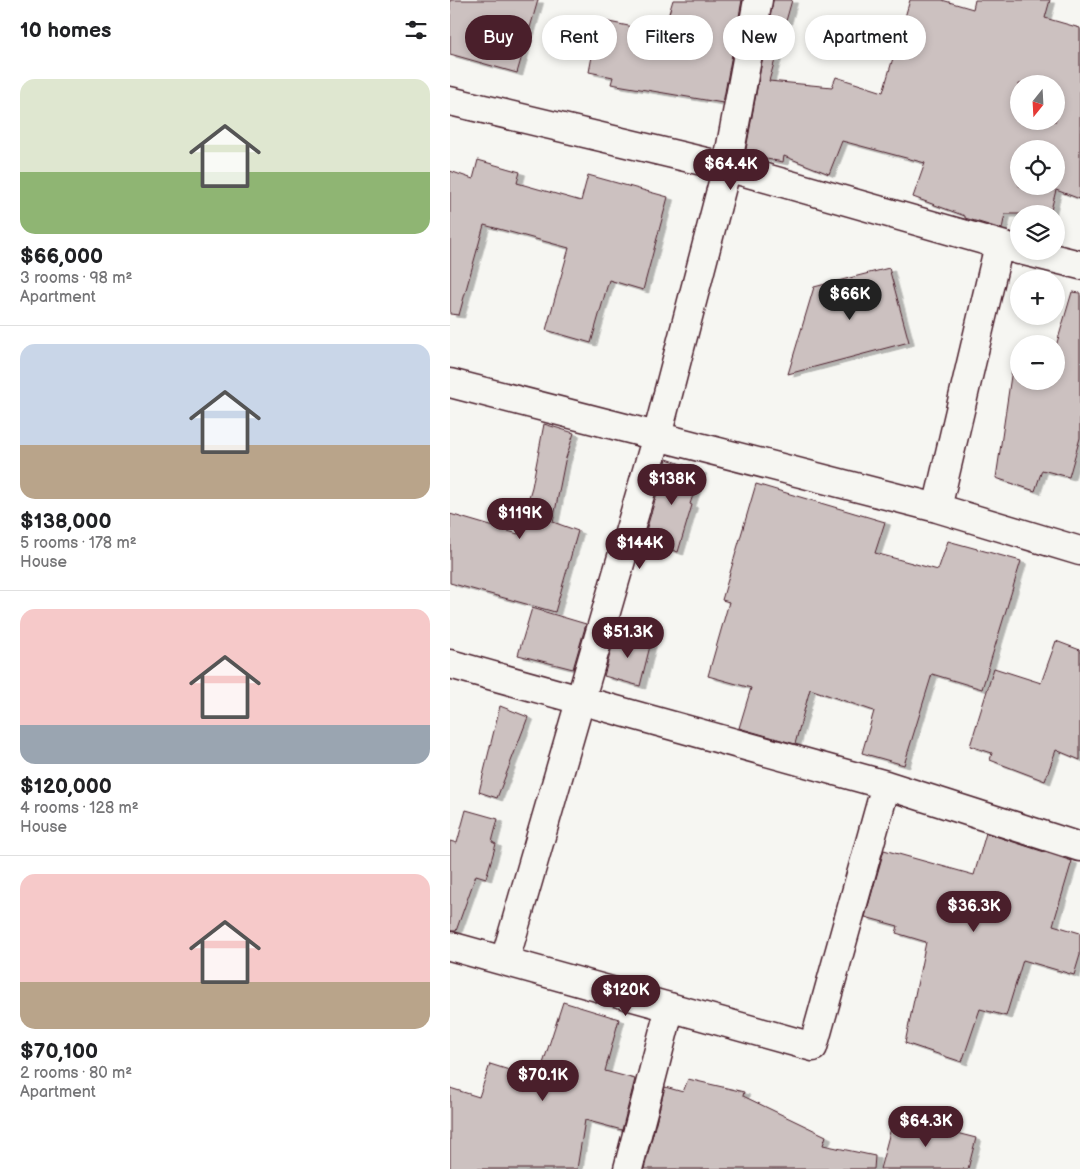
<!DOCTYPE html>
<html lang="en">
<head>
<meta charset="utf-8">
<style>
  body { margin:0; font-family:"Balsamiq Sans",sans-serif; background:#f2f2f2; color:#202124; height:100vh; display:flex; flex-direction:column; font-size:19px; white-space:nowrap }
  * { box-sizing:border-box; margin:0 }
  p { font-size:16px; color:#757577 }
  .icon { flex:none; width:28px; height:28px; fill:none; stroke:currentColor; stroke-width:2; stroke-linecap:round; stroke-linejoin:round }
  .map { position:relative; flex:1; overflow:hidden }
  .details { display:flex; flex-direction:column; background:#fff; width:450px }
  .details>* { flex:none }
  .top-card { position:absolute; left:15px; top:15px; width:475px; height:45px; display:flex; gap:10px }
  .needle { width:32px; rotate:198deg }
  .tools { position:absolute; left:560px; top:75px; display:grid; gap:10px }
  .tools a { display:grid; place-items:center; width:55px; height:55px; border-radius:50%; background:#fff; box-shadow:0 2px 8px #0003; font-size:25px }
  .price { position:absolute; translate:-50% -42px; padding:0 11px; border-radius:18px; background:#4a1f2b; color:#fff; font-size:16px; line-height:32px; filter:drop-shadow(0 1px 2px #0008) }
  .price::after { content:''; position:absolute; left:50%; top:30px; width:15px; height:11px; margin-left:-8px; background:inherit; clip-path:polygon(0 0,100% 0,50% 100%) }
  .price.active { background:#222; color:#fff }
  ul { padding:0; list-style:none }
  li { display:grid; align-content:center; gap:10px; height:265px; padding:0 20px }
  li+li { border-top:1px solid #e0e0e0 }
  li span { display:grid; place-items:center; height:155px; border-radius:15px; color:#555 }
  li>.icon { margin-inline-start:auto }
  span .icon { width:90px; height:90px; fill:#fffc; stroke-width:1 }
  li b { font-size:21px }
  h2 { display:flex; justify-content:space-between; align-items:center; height:60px; padding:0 20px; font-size:21px }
  .chip { padding:0 18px; border-radius:22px; background:#fff; box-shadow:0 2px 8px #0003; font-size:18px; line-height:45px }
  .chip.active { background:#4a1f2b; color:#fff }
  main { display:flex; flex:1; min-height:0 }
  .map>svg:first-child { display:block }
  .building { fill:#ccc1c0; stroke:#4a1f2b; fill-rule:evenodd; filter:url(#shadow) }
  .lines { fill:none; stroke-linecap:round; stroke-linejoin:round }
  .minor-casing { stroke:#4a1f2b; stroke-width:31 }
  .minor { stroke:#f6f6f2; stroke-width:28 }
</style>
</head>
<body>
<main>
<section class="details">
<h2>10 homes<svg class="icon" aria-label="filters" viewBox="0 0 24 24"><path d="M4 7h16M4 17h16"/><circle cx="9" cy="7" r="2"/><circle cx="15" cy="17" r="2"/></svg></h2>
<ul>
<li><span style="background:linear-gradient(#dfe7d0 60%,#8fb573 0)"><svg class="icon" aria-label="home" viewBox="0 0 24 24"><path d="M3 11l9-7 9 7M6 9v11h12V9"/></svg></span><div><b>$66,000</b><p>3 rooms · 98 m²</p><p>Apartment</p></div></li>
<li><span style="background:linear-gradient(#c9d6e8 65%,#b9a48a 0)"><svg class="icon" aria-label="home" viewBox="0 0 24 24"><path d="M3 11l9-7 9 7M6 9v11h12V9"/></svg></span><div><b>$138,000</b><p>5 rooms · 178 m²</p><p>House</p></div></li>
<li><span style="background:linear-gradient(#f6c9c9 75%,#9aa5b1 0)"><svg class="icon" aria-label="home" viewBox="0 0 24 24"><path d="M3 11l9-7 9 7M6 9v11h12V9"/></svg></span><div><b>$120,000</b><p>4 rooms · 128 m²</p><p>House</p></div></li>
<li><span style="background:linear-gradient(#f6c9c9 70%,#b9a48a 0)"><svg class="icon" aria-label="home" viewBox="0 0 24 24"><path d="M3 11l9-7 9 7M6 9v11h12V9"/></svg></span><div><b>$70,100</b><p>2 rooms · 80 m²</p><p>Apartment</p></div></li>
</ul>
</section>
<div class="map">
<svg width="630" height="1169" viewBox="0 0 630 1169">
  <defs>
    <filter id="shadow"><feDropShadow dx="5.5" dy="3" stdDeviation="0" flood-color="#0004"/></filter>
  </defs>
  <rect width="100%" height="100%" fill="#f6f6f2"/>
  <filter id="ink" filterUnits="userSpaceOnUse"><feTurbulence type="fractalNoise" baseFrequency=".02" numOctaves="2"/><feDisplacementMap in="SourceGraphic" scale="10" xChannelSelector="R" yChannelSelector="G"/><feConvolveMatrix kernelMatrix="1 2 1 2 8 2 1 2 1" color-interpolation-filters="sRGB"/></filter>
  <g filter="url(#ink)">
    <!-- building -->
    <path class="building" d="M 0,0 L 88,0 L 67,73 L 0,54 Z
      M 223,0 L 292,0 L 273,103 L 161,84 L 163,77 L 139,72 L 149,20 L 213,33 Z
      M 323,0 L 342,0 L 319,81 L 382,87 L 386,77 L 433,92 L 460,0 L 492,0 L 523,9 L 525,0 L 600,0 L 595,18 L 630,28 L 630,199 L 606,190 L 600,214 L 555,214 L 552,229 L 515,218 L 515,216 L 463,197 L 475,163 L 392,141 L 379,174 L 334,156 L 333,162 L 295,155 ZM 569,84 L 606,84 L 606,121 L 569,121 ZM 569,149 L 606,149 L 606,186 L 569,186 Z
      M 28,160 L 70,172 L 67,183 L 131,201 L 138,175 L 218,197 L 193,290 L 159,280 L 141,343 L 96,330 L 119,248 L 34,225 L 9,315 L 0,314 L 0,171 L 23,179 Z
      M 439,268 L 459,342 L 338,374 L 364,287 Z
      M 622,292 L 630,293 L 630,438 L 619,477 L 592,470 L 585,491 L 546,478 L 562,369 L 569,370 L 569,381 L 606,381 L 606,346 Z
      M 94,424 L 124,433 L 115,461 L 103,522 L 128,531 L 105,612 L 0,583 L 0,514 L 68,534 L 82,487 Z
      M 217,459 L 251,471 L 240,504 L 242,505 L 228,552 L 193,541 Z
      M 306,484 L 435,522 L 425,553 L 488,570 L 498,541 L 571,561 L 532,689 L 482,674 L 454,765 L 412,753 L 424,711 L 360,689 L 345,744 L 289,728 L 301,688 L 258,676 L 279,602 L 272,600 Z
      M 82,608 L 136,624 L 123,669 L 68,655 Z
      M 166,632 L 201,642 L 190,686 L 154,676 Z
      M 606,641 L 630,650 L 630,760 L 606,750 L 595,781 L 540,760 L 542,753 L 520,746 L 544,668 L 591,683 Z
      M 50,706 L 78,717 L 47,798 L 29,792 Z
      M 16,810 L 48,819 L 42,842 L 46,844 L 36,878 L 26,875 L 6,931 L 0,931 L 0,841 L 7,843 Z
      M 536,833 L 622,861 L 603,925 L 630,933 L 630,955 L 624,975 L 573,960 L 556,1016 L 530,1009 L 512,1062 L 455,1043 L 476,942 L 446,933 L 448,926 L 415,917 L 434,850 L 524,875 Z
      M 113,1002 L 169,1019 L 155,1071 L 185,1079 L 172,1130 L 135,1120 L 127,1169 L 0,1169 L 0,1088 L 29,1097 L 40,1064 L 88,1079 Z
      M 238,1079 L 294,1092 L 293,1096 L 376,1136 L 373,1145 L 425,1156 L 424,1169 L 194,1169 L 215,1087 L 233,1092 Z
      M 444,1117 L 526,1138 L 518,1169 L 430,1169 Z"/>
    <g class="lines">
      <defs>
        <path id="minor" d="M 0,101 L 277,167 L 569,250
          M 574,251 L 630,265
          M 0,383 L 487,508 L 630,551
          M 487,508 L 549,245
          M 0,664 L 436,785 L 630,847
          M 0,946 L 363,1047 L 436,785
          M 55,960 L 207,436 L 277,167 L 308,0
          M 178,1169 L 220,1007"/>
      </defs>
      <!-- minor casing -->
      <use href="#minor" class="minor-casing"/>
      <!-- minor -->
      <use href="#minor" class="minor"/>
    </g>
  </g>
</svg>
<div class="tools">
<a><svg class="needle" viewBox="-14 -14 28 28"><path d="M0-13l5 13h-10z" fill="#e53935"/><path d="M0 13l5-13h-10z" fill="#757577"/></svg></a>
<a><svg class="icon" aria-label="locate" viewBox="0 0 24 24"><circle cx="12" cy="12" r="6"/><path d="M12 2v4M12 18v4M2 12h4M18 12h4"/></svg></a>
<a><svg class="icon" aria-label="layers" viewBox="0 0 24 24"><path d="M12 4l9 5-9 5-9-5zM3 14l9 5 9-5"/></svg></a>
<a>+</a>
<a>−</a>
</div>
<b class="price" style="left:281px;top:191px">$64.4K</b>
<b class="price active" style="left:400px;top:321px">$66K</b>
<b class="price" style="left:222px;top:506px">$138K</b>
<b class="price" style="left:70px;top:540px">$119K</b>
<b class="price" style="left:190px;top:570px">$144K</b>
<b class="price" style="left:178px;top:659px">$51.3K</b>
<b class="price" style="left:524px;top:933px">$36.3K</b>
<b class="price" style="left:176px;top:1017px">$120K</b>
<b class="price" style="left:93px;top:1102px">$70.1K</b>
<b class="price" style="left:476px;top:1148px">$64.3K</b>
<div class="top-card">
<a class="chip active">Buy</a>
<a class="chip">Rent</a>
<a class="chip">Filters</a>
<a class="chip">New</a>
<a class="chip">Apartment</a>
</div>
</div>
</main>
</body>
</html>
